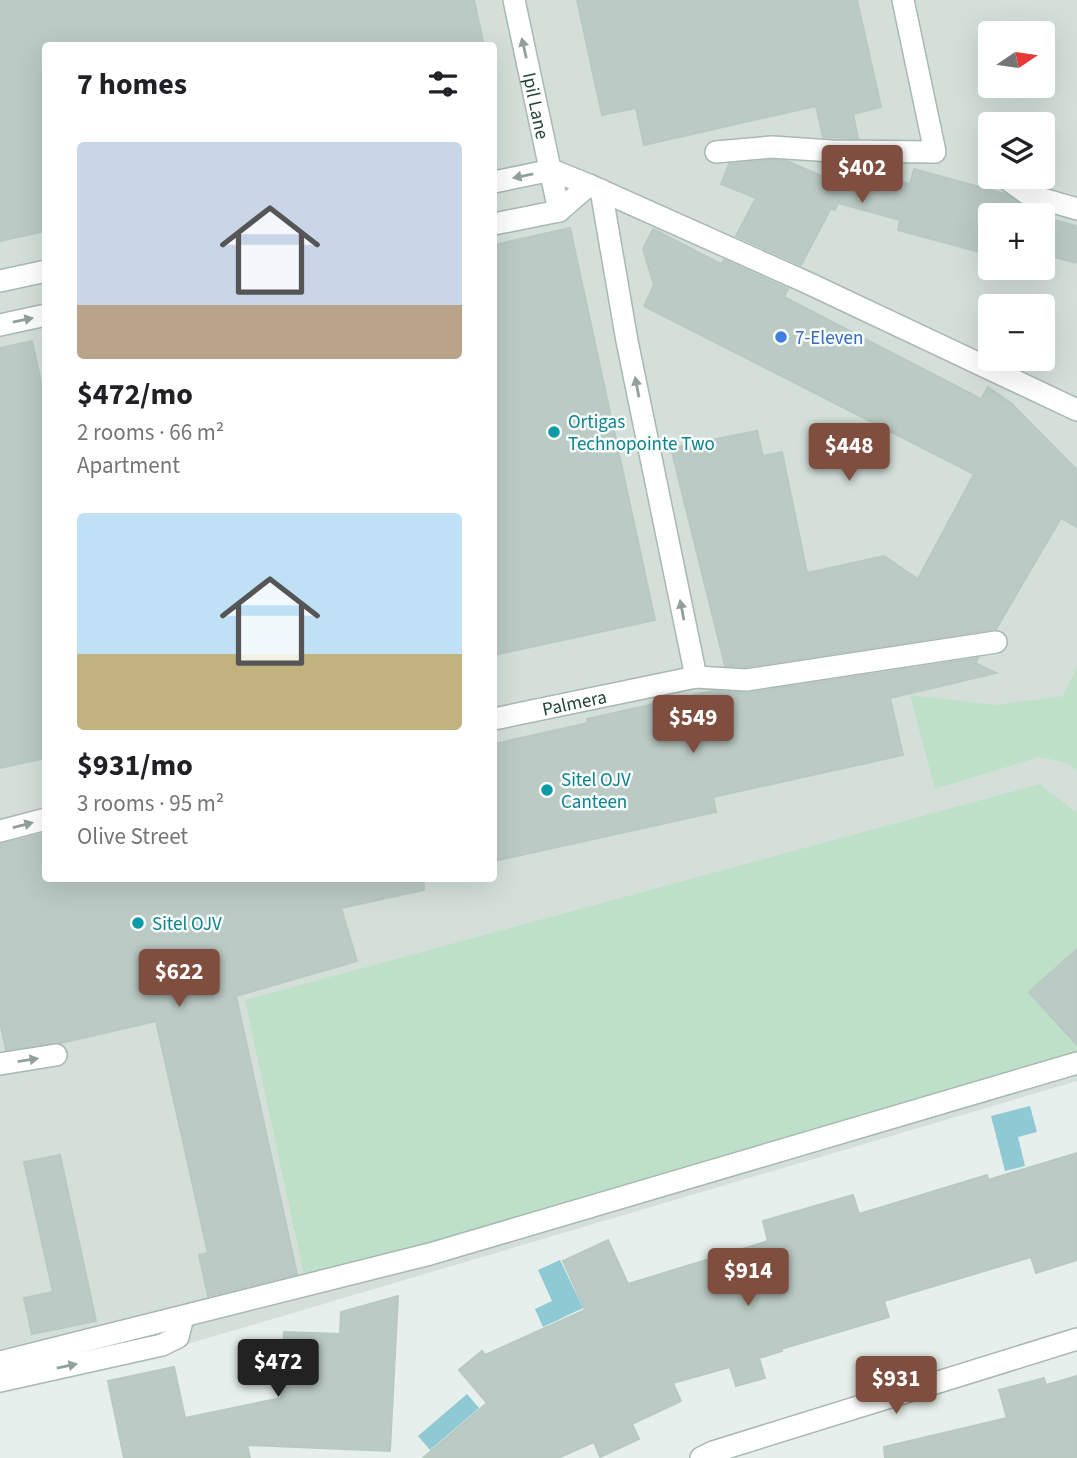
<!DOCTYPE html>
<html lang="en">
<head>
<meta charset="utf-8">
<style>
  body { margin:0; font-family:"Source Sans 3",sans-serif; background:#f6f6f6; color:#202124; height:100vh; display:flex; flex-direction:column; font-size:26px; white-space:nowrap }
  * { box-sizing:border-box; margin:0 }
  p { font-size:23px; color:#757577 }
  .icon { flex:none; width:38px; height:38px; fill:none; stroke:currentColor; stroke-width:2; stroke-linecap:round; stroke-linejoin:round }
  .map { position:relative; flex:1; overflow:hidden }
  .details { position:absolute; left:42px; top:42px; width:455px; height:840px; display:flex; flex-direction:column; background:#fff; border-radius:7px; box-shadow:0 7px 28px #0002 }
  .details>* { flex:none }
  .needle { width:46px; rotate:77deg }
  .controls { position:absolute; left:978px; top:21px; display:grid; gap:14px }
  .controls a { display:grid; place-items:center; width:77px; height:77px; border-radius:7px; background:#fff; box-shadow:0 7px 28px #0002; font-size:35px }
  .price { position:absolute; translate:-50% -60px; padding:0 16px; border-radius:7px; background:#7f4e3f; color:#fff; font-size:23px; line-height:46px; filter:drop-shadow(0 2px 4px #0008) }
  .price::after { content:''; position:absolute; left:50%; top:42px; width:21px; height:16px; margin-left:-10px; background:inherit; clip-path:polygon(0 0,100% 0,50% 100%) }
  .price.on { background:#222; color:#fff }
  ul { padding:0; list-style:none }
  li { display:grid; align-content:center; gap:14px; height:371px; padding:0 35px }
  li span { display:grid; place-items:center; height:217px; border-radius:7px; color:#555 }
  li>.icon { margin-inline-start:auto }
  span .icon { width:126px; height:126px; fill:#fffc; stroke-width:1 }
  li b { font-size:30px }
  h2 { display:flex; justify-content:space-between; align-items:center; height:84px; padding:0 35px; font-size:30px }
  .map>svg:first-child { display:block }
  .built { fill:#d4dfda; fill-rule:evenodd }
  .green { fill:#bfe0c8 }
  .water { fill:#8ec9d4 }
  .building { fill:#bbcac4; stroke:#b8c9c2; stroke-width:2 }
  .lines { fill:none; stroke-linecap:round; stroke-linejoin:round }
  .service-casing { stroke:#a8b8b2; stroke-width:24 }
  .minor-casing { stroke:#a8b8b2; stroke-width:24 }
  .service { stroke:#fff; stroke-width:21 }
  .minor { stroke:#fff; stroke-width:21 }
  .oneway { fill:#92a09c }
  .shop-dot { fill:#3f7fe0; stroke:#f7fbf9; stroke-width:2.5 }
  .culture-dot { fill:#0f9aa8; stroke:#f7fbf9; stroke-width:2.5 }
  .labels { text-anchor:middle; stroke-width:5; stroke-linejoin:round; paint-order:stroke }
  .street-label { font-size:19px; fill:#24423a; stroke:#f7fbf9 }
  .shop-label { font-size:19px; fill:#366cbe; stroke:#f7fbf9; text-anchor:start }
  .culture-label { font-size:19px; fill:#0d838f; stroke:#f7fbf9; text-anchor:start }
</style>
</head>
<body>
<div class="map">
<svg width="1077" height="1458" viewBox="0 0 1077 1458">
  <rect width="100%" height="100%" fill="#e6efeb"/>
  <!-- built -->
  <path class="built" d="M 0,0 L 1077,0 L 1077,1081 L 171,1349 L 0,1389 ZM 990,33 L 1043,33 L 1043,86 L 990,86 ZM 46,46 L 494,46 L 494,878 L 46,878 ZM 990,124 L 1043,124 L 1043,177 L 990,177 ZM 990,215 L 1043,215 L 1043,268 L 990,268 ZM 990,306 L 1043,306 L 1043,359 L 990,359 Z"/>
  <!-- green -->
  <path class="green" d="M 1077,667 L 1077,771 L 1068,763 L 1039,757 L 935,789 L 910,695 L 995,705 L 1063,696 Z
    M 1040,784 L 1077,813 L 1077,1070 L 308,1294 L 245,1000 Z"/>
  <!-- water -->
  <path class="water" d="M 1030,1106 L 1037,1132 L 1018,1137 L 1025,1166 L 1005,1171 L 991,1116 Z
    M 560,1260 L 583,1308 L 543,1327 L 535,1309 L 552,1301 L 538,1270 Z
    M 467,1394 L 479,1408 L 430,1450 L 418,1436 Z"/>
  <!-- building -->
  <path class="building" d="M 0,0 L 474,0 L 484,46 L 46,46 L 46,231 L 0,241 Z
    M 577,0 L 857,0 L 881,107 L 853,114 L 858,138 L 823,137 L 816,106 L 644,145 L 636,108 L 602,115 Z
    M 772,160 L 787,161 L 833,181 L 829,164 L 864,164 L 866,173 L 910,184 L 914,169 L 1005,194 L 1025,207 L 1050,215 L 990,215 L 990,255 L 898,230 L 900,220 L 838,203 L 835,210 L 831,208 L 801,265 L 736,236 L 756,198 L 721,184 L 729,164 Z
    M 1050,219 L 1077,226 L 1077,263 L 1043,254 Z
    M 570,228 L 655,620 L 494,655 L 494,245 Z
    M 653,229 L 721,264 L 724,260 L 788,289 L 784,297 L 981,399 L 988,387 L 1012,404 L 1077,470 L 1077,527 L 1061,518 L 996,629 L 745,667 L 725,666 L 671,448 L 757,431 L 763,456 L 782,452 L 807,573 L 884,556 L 918,579 L 974,474 L 644,306 L 654,285 L 643,249 Z
    M 32,341 L 46,404 L 46,758 L 0,768 L 0,348 Z
    M 978,658 L 975,663 L 996,673 L 890,698 L 903,755 L 713,797 L 716,812 L 494,861 L 494,744 L 588,723 L 587,719 L 712,691 L 748,693 Z
    M 46,833 L 46,878 L 423,878 L 424,890 L 341,908 L 357,961 L 236,996 L 297,1274 L 208,1296 L 199,1255 L 208,1253 L 156,1021 L 61,1043 L 6,1050 L 0,1022 L 0,844 Z
    M 1077,949 L 1077,1045 L 1029,992 Z
    M 1077,1153 L 1077,1260 L 1036,1273 L 1031,1257 L 884,1301 L 889,1317 L 781,1349 L 782,1351 L 759,1358 L 765,1378 L 736,1386 L 730,1367 L 673,1383 L 681,1401 L 632,1424 L 639,1439 L 600,1457 L 594,1442 L 558,1458 L 423,1458 L 487,1403 L 459,1370 L 482,1351 L 485,1355 L 585,1310 L 563,1261 L 608,1240 L 628,1284 L 768,1241 L 763,1221 L 853,1195 L 859,1214 L 987,1175 L 988,1180 Z
    M 60,1155 L 96,1321 L 32,1334 L 24,1298 L 53,1292 L 24,1162 Z
    M 398,1296 L 390,1451 L 247,1445 L 250,1458 L 124,1458 L 108,1381 L 174,1367 L 185,1418 L 281,1398 L 284,1332 L 340,1334 L 341,1312 Z
    M 1077,1376 L 1077,1458 L 885,1458 L 884,1447 L 1007,1418 L 999,1390 L 1044,1378 L 1046,1385 Z"/>
  <g class="lines">
    <defs>
      <g id="service">
        <path id="s1" d="M 514,0 L 559,211"/>
        <path d="M 716,152 L 772,147 L 832,151 L 935,152 L 903,0"/>
        <path d="M 1004,177 L 1029,195 L 1077,209"/>
        <path d="M 494,182 L 552,170 L 589,185 L 808,283 L 1077,410"/>
        <path d="M 601,190 L 627,341 L 696,677"/>
        <path d="M 494,224 L 559,211 L 589,185"/>
        <path d="M 0,281 L 46,271"/>
        <path d="M 0,325 L 46,315"/>
        <path id="s2" d="M 494,719 L 696,677 L 746,680 L 996,642"/>
        <path d="M 0,831 L 46,819"/>
        <path d="M 0,1064 L 56,1055"/>
        <path d="M 0,1362 L 430,1254 L 1077,1063"/>
        <path d="M 0,1381 L 162,1345 L 178,1337 L 183,1317"/>
      </g>
      <path id="minor" d="M 701,1458 L 713,1452 L 1077,1339"/>
    </defs>
    <!-- service casing -->
    <use href="#service" class="service-casing"/>
    <!-- minor casing -->
    <use href="#minor" class="minor-casing"/>
    <!-- service -->
    <use href="#service" class="service"/>
    <!-- minor -->
    <use href="#minor" class="minor"/>
  </g>
  <!-- one-way arrows -->
  <defs><path id="oneway-solid" d="M-6-.8H1V-3.2L6.5 0L1 3.2V.8H-6Z" transform="scale(1.75)"/></defs>
  <g class="oneway">
    <use href="#oneway-solid" transform="translate(524 48) rotate(-103)"/>
    <use href="#oneway-solid" transform="translate(523 176) rotate(169)"/>
    <use href="#oneway-solid" transform="translate(23 320) rotate(-12)"/>
    <use href="#oneway-solid" transform="translate(637 387) rotate(-101)"/>
    <use href="#oneway-solid" transform="translate(682 610) rotate(-101)"/>
    <use href="#oneway-solid" transform="translate(23 825) rotate(-14)"/>
    <use href="#oneway-solid" transform="translate(28 1060) rotate(-9)"/>
    <use href="#oneway-solid" transform="translate(67 1366) rotate(-12)"/>
  </g>
  <!-- markers -->
  <circle class="shop-dot" cx="781" cy="337" r="7"/>
  <g class="culture-dot">
    <circle cx="554" cy="432" r="7"/>
    <circle cx="547" cy="790" r="7"/>
    <circle cx="138" cy="923" r="7"/>
  </g>
  <g class="labels">
    <!-- street labels -->
    <g class="street-label">
      <text dy="7" stroke="none"><textPath href="#s1" startOffset="108">Ipil Lane</textPath></text>
      <text dy="7" stroke="none"><textPath href="#s2" startOffset="82">Palmera</textPath></text>
    </g>
    <!-- shop labels -->
    <g class="shop-label">
      <text x="795" y="344">7-Eleven</text>
    </g>
    <!-- culture labels -->
    <g class="culture-label">
      <text x="568" y="428">Ortigas<tspan x="568" dy="22">Technopointe Two</tspan></text>
      <text x="561" y="786">Sitel OJV<tspan x="561" dy="22">Canteen</tspan></text>
      <text x="152" y="930">Sitel OJV</text>
    </g>
  </g>
</svg>
<div class="controls">
<a><svg class="needle" viewBox="-14 -14 28 28"><path d="M0-13l5 13h-10z" fill="#e53935"/><path d="M0 13l5-13h-10z" fill="#757577"/></svg></a>
<a><svg class="icon" aria-label="layers" viewBox="0 0 24 24"><path d="M12 4l9 5-9 5-9-5zM3 14l9 5 9-5"/></svg></a>
<a>+</a>
<a>−</a>
</div>
<b class="price" style="left:862px;top:205px">$402</b>
<b class="price" style="left:849px;top:483px">$448</b>
<b class="price" style="left:693px;top:755px">$549</b>
<b class="price" style="left:179px;top:1009px">$622</b>
<b class="price" style="left:748px;top:1308px">$914</b>
<b class="price on" style="left:278px;top:1399px">$472</b>
<b class="price" style="left:896px;top:1416px">$931</b>
<section class="details">
<h2>7 homes<svg class="icon" aria-label="filters" viewBox="0 0 24 24"><path d="M4 7h16M4 17h16"/><circle cx="9" cy="7" r="2"/><circle cx="15" cy="17" r="2"/></svg></h2>
<ul>
<li><span style="background:linear-gradient(#c9d6e8 75%,#b9a48a 0)"><svg class="icon" aria-label="home" viewBox="0 0 24 24"><path d="M3 11l9-7 9 7M6 9v11h12V9"/></svg></span><div><b>$472/mo</b><p>2 rooms · 66 m²</p><p>Apartment</p></div></li>
<li><span style="background:linear-gradient(#bfe0f5 65%,#c2b280 0)"><svg class="icon" aria-label="home" viewBox="0 0 24 24"><path d="M3 11l9-7 9 7M6 9v11h12V9"/></svg></span><div><b>$931/mo</b><p>3 rooms · 95 m²</p><p>Olive Street</p></div></li>
</ul>
</section>
</div>
</body>
</html>
